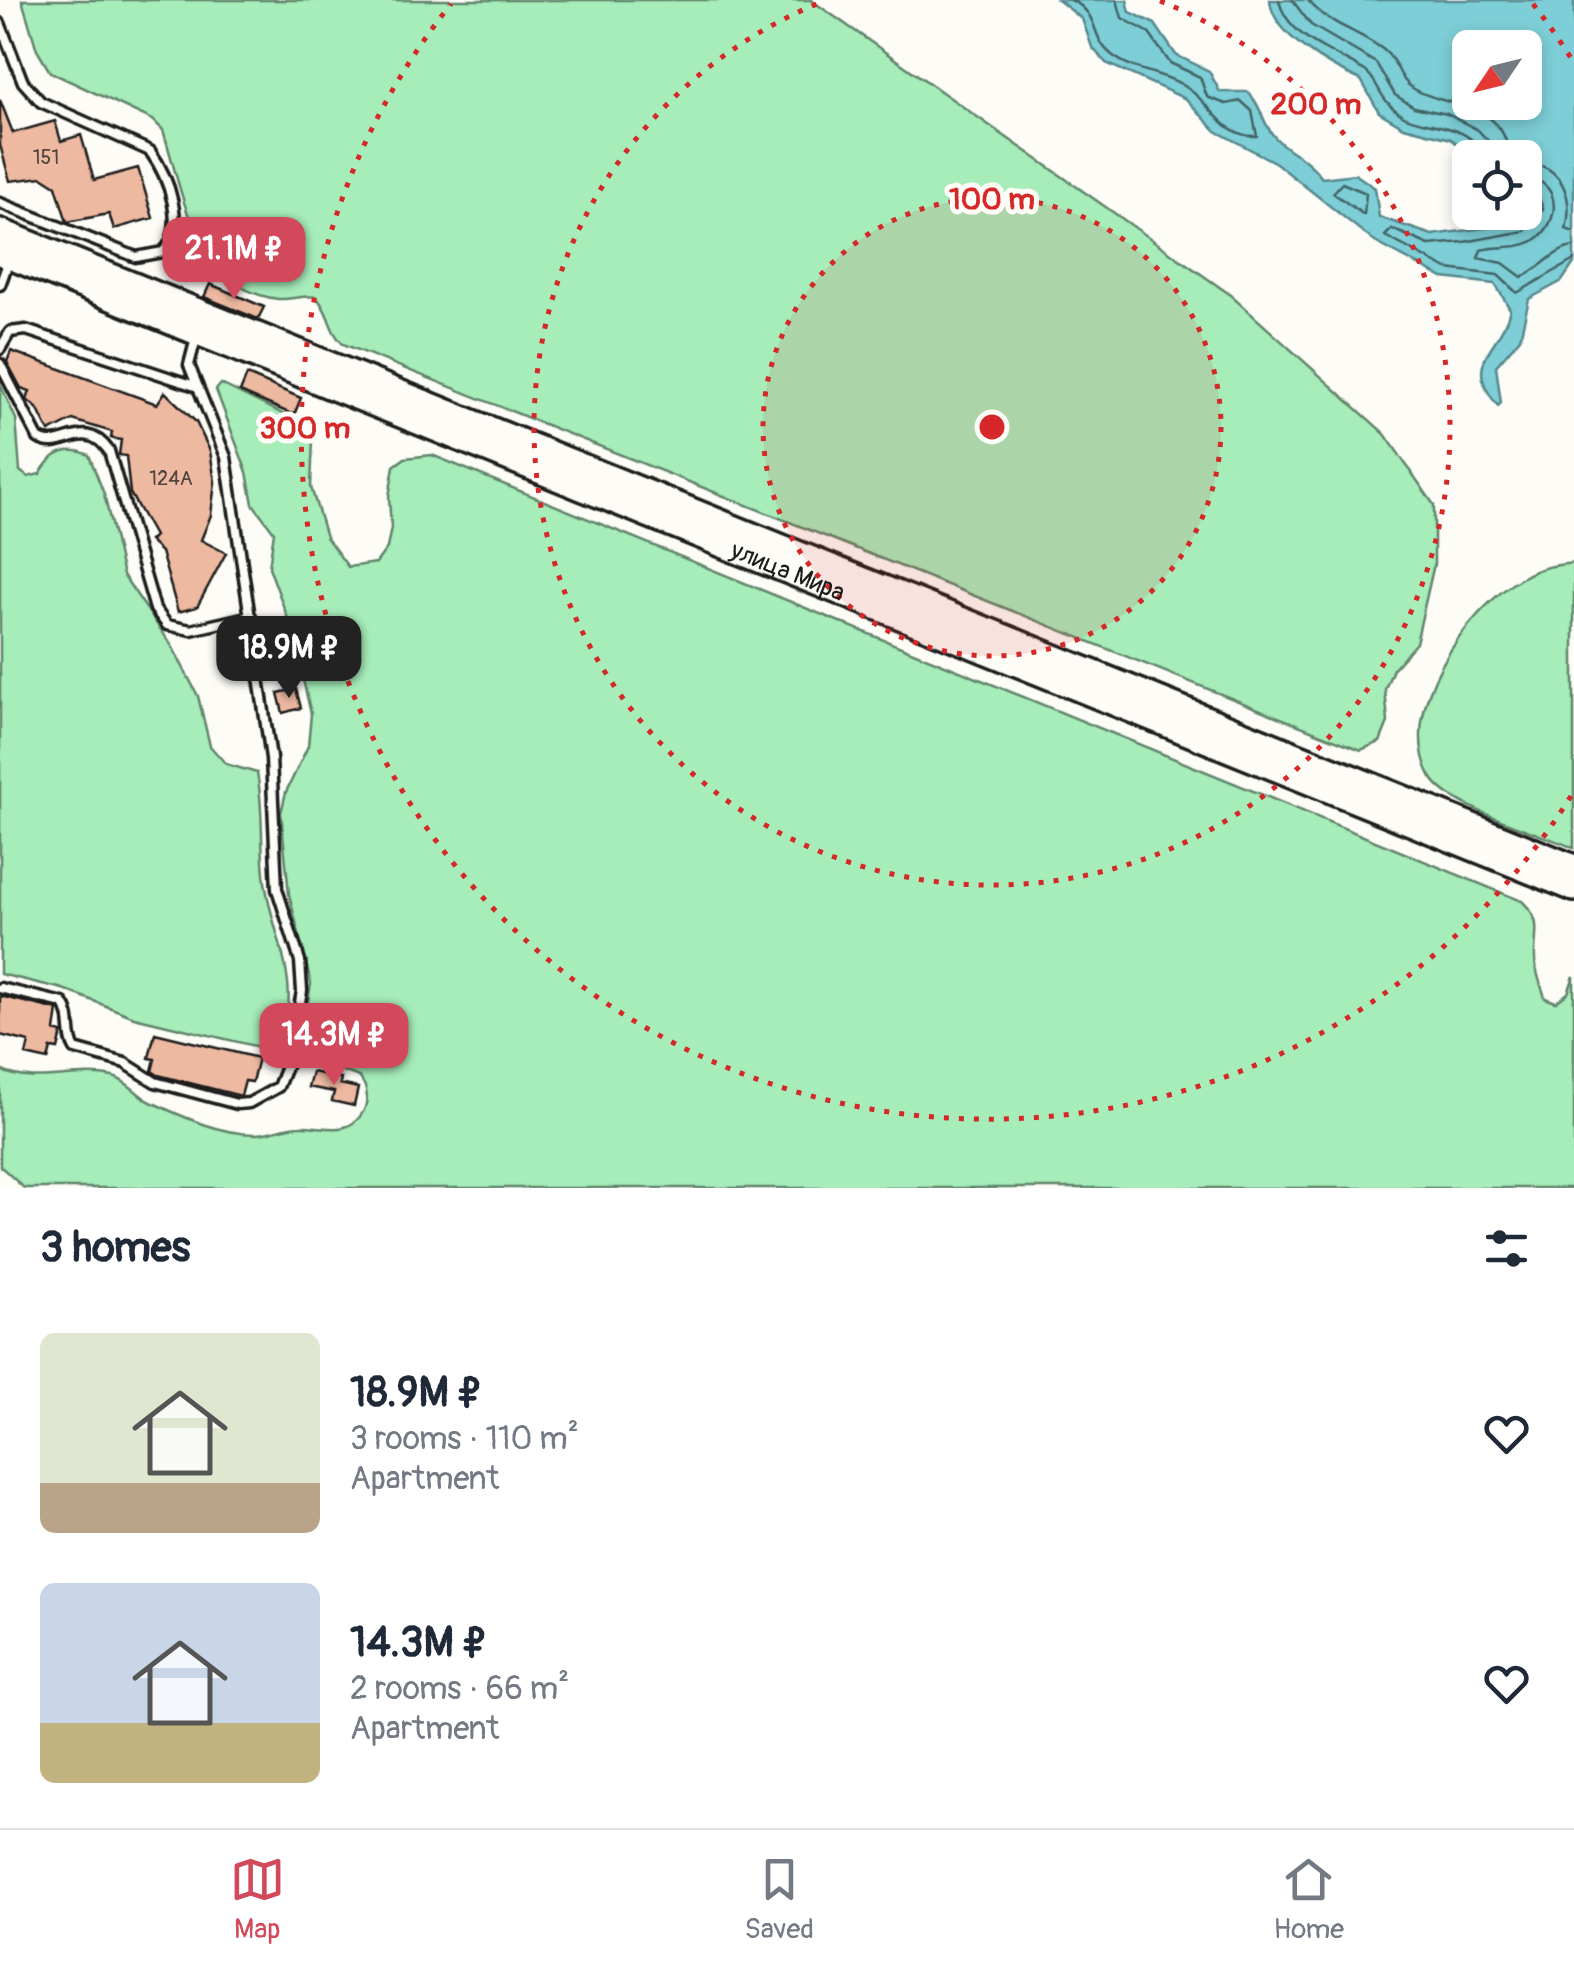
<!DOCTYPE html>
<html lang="en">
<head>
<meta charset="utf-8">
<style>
  body { margin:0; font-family:Pangolin,sans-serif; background:#f2f2f3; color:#1f2937; height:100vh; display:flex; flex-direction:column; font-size:38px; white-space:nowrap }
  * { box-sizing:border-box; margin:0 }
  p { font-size:32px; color:#747a83 }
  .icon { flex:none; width:55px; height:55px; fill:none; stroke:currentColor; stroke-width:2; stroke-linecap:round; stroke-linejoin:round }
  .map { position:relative; height:1188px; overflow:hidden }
  .sheet { display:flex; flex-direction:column; background:#fff; flex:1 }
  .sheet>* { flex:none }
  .needle { width:65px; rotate:235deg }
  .tools { position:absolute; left:1452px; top:30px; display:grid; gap:20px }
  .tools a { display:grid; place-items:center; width:90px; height:90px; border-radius:15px; background:#fff; box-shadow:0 5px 15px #0003; font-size:50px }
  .price { position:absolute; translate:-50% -85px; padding:0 22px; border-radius:20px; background:#d1495b; color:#fff; font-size:32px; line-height:65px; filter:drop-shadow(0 2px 5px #0008) }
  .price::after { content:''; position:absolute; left:50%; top:60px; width:30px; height:22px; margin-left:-15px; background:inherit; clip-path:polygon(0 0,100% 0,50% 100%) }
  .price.active { background:#222; color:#fff }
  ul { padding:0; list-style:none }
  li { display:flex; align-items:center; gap:30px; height:250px; padding:0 40px }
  li span { display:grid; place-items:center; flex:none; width:280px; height:200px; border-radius:15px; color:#555 }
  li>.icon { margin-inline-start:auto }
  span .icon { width:120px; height:120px; fill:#fffc; stroke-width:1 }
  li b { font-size:42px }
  h2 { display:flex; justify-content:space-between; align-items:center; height:120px; padding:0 40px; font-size:42px }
  .tab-bar { display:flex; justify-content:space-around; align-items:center; height:140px; border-top:2px solid #e0e1e3; background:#fff; font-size:28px; color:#747a83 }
  .tab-bar a { display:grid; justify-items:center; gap:5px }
  .tab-bar .active { color:#d1495b }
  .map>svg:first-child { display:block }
  .green { fill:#a6edba; stroke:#61846b; stroke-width:2.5 }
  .water { fill:#7dced6; stroke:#56878c; stroke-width:2.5; fill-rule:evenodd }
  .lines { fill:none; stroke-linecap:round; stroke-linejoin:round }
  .shore { stroke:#436366; stroke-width:2.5 }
  .building { fill:#eeb9a1; stroke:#1c1c1c; stroke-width:2.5 }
  .lane-casing { stroke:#1c1c1c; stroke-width:15 }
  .primary-casing { stroke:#1c1c1c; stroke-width:32 }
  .lane { stroke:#fdfcf7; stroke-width:8 }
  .primary { stroke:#fdfcf7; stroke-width:25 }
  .ring { fill:none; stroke:#d62828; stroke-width:5; stroke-dasharray:5 10 }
  .labels { text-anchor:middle; stroke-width:10; stroke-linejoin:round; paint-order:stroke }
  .number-label { font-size:20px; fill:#50433d }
  .street-label { font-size:25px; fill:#1c1c1c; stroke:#fdfcf7 }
  .centre { fill:#d62828; stroke:#fdfcf7; stroke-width:5 }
  .ring-label { font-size:30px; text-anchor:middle; font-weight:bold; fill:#d62828; stroke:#fdfcf7; stroke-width:10; stroke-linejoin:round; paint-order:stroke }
</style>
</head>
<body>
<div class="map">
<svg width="1574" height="1188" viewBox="0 0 1574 1188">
  <rect width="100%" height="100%" fill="#fdfcf7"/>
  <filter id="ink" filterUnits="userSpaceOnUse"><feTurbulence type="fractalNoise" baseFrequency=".01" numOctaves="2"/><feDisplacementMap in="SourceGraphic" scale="20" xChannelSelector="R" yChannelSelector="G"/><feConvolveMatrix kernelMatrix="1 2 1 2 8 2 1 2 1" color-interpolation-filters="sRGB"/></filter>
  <g filter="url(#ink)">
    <!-- green -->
    <path class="green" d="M 22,0 L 811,0 L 1228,293 L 1385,434 L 1434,505 L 1434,564 L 1416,643 L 1393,669 L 1385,689 L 1388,722 L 1380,742 L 1361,750 L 343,344 C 328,330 330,311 316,297 C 303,295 291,300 278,299 C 194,288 184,196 163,130 L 153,120 L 50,72 L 37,50 Z
      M 0,384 L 16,419 L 20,471 L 28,477 L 40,474 C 51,454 67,445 89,455 L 104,494 L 123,575 L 172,646 L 198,696 L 210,746 L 226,764 L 257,773 C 264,809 260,846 265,882 C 274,943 303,980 280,1042 L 267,1049 L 134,1017 L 63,989 L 0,974 Z
      M 221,384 L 301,423 L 313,439 L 311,487 L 326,537 L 348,567 L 376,563 L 387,548 L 391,528 L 389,497 L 394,466 L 405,458 L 432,455 L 1522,901 C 1544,922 1534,932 1535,959 C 1535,972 1542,986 1545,998 L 1556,1002 L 1568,993 L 1574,976 L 1574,1188 L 24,1188 L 0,1166 L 0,1070 C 37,1087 74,1069 113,1077 C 127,1080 138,1096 151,1102 C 183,1117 220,1134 255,1134 C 270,1134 285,1126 300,1126 C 323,1125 348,1138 363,1112 C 369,1101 368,1087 359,1077 L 300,1055 L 311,983 L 289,894 L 281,813 L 286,792 L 308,746 L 311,714 L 290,624 L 269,567 L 274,532 L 253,504 L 247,472 L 216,390 Z
      M 1574,563 L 1574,848 C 1540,833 1449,808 1431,777 C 1394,712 1467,609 1523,577 C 1539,567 1556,565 1574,563 Z"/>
    <!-- water -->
    <path class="water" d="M 1058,0 L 1127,0 L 1130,12 L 1155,24 L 1176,55 L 1209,71 L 1220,92 L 1248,92 C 1262,106 1261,120 1273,135 C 1288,154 1305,154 1322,178 L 1355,174 L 1375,188 L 1379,217 L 1432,235 L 1514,224 L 1533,209 L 1525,197 L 1525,158 L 1475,157 L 1451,139 L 1404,127 L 1379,112 L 1361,80 C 1332,68 1272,35 1270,0 L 1574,0 L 1574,263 L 1562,281 L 1529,299 L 1520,338 L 1496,366 L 1501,403 L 1498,406 C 1460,360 1501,350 1510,309 L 1495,284 L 1443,278 L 1375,242 L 1276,163 L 1216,131 L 1186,99 L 1106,63 L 1092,47 L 1082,19 ZM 1470,48 L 1525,48 L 1525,102 L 1470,102 Z"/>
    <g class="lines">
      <!-- shore -->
      <path class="shore" d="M 1071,0 C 1101,14 1089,37 1112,55 C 1135,73 1167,72 1190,90 C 1211,105 1225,138 1257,136 L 1252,111 L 1241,101 L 1226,104 L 1207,97 L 1200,77 L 1170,63 L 1148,32 L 1122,18 L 1117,0
        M 1279,0 C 1287,38 1337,53 1365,71 C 1379,80 1377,100 1404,116 C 1427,128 1476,123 1481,158
        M 1292,0 L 1311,25 L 1376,63 L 1395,95 L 1414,107 L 1447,114 L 1478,130 L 1491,144 L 1494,158
        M 1308,0 C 1327,25 1363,32 1386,52 C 1399,64 1399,80 1414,89 C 1447,109 1506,100 1509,158
        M 1525,163 C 1562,164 1574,197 1566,229 L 1574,232
        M 1525,178 C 1562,180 1561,223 1535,240 C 1519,250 1498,245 1481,250 L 1478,258 L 1503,263 L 1522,277 C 1541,269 1554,249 1574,247
        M 1342,183 L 1366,193 L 1364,215 L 1333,193 Z
        M 1525,190 L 1538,195 L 1543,209 L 1525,231 L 1464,242 L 1429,245 L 1392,229 L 1385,236 L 1447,269 L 1498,275 L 1517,293 L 1574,260"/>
    </g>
    <!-- building -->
    <path class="building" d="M 0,100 L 13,133 L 55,121 L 61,141 L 81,135 L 94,180 L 138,168 L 153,218 L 114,229 L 109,214 L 67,222 L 56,186 L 42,177 L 10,181 L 0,145 Z
      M 210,284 L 264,307 L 258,319 L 204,297 Z
      M 11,351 L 157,404 L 165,392 L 196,422 L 210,451 L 215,482 L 211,515 L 201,540 L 226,553 L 197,607 L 178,612 L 161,552 L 149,541 L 154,536 L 130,493 L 126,456 L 119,455 L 121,440 L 111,438 L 112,432 L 73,420 L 49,432 L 37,408 L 27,400 L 30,391 L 21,388 L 7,362 Z
      M 247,375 L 301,398 L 294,415 L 240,392 Z
      M 296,689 L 301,708 L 283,713 L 278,693 Z
      M 0,996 L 58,1010 L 55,1031 L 62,1033 L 58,1049 L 51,1048 L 48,1060 L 26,1055 L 29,1042 L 0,1035 Z
      M 155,1033 L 258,1058 L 252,1082 L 245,1081 L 241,1096 L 158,1075 L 152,1071 L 155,1059 L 149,1058 Z
      M 312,1072 L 341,1078 L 340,1084 L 358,1088 L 354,1106 L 332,1101 L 334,1092 L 308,1087 Z"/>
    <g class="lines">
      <defs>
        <path id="lane" d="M 0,23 L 23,82 L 41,102 L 150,151 C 168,176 188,228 163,252 L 136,257 L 0,203
          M 0,285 L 9,260
          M 0,349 L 10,332 L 26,330 L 195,386
          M 0,364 L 38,438 C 62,454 83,415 109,451 L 155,609 L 167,625 L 191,630 L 251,616
          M 0,988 L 63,1003 C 74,1018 66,1034 75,1049 L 125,1063 L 155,1082 L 237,1104 L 249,1103 L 278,1087 L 291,1054 L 302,991 L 300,961 L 277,889 L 271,758 L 226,457 L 189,365 L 197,334"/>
        <g id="primary">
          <path d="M 0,232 L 1574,868"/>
          <path id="s1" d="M 0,252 L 1574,888"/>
        </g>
      </defs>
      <!-- lane casing -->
      <use href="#lane" class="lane-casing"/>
      <!-- primary casing -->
      <use href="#primary" class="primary-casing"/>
      <!-- lane -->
      <use href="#lane" class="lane"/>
      <!-- primary -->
      <use href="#primary" class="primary"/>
    </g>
  </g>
  <!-- distance rings -->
  <circle cx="992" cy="427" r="229" fill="#d62828" fill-opacity=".12"/>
  <g class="ring">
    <circle cx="992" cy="427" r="229"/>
    <path d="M1160 1A458 458 0 1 1 824 1"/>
    <path d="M1571 796A687 687 0 1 1 451 4M1533 4A687 687 0 0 1 1571 58"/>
  </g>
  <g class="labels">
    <!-- number labels -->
    <g class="number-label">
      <text x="46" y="164">151</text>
      <text x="171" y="485">124А</text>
    </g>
    <!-- street labels -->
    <g class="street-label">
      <text dy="9" stroke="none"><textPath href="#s1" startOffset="850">улица Мира</textPath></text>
    </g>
  </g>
  <circle cx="992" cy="427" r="15" class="centre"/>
  <g class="ring-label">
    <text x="1316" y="114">200 m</text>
    <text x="992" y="209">100 m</text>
    <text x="305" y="438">300 m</text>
  </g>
</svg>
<div class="tools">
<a><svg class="needle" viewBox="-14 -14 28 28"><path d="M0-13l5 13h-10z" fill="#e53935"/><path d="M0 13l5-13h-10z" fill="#747a83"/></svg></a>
<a><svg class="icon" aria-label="locate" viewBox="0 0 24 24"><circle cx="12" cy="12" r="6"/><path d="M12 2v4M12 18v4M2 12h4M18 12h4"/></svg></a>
</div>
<b class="price" style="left:234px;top:302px">21.1M ₽</b>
<b class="price active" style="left:289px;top:701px">18.9M ₽</b>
<b class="price" style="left:334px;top:1088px">14.3M ₽</b>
</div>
<section class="sheet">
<h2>3 homes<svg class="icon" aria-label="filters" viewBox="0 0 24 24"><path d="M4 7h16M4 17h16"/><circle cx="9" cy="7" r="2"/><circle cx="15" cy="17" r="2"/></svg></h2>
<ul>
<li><span style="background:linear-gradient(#dfe7d0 75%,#b9a48a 0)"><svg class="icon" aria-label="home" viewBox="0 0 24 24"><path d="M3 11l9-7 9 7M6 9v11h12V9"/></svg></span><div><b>18.9M ₽</b><p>3 rooms · 110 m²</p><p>Apartment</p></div><svg class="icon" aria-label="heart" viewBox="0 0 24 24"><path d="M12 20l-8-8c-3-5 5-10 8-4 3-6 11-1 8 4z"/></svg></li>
<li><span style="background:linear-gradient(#c9d6e8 70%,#c2b280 0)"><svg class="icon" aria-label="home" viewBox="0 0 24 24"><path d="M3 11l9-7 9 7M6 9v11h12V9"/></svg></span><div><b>14.3M ₽</b><p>2 rooms · 66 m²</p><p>Apartment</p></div><svg class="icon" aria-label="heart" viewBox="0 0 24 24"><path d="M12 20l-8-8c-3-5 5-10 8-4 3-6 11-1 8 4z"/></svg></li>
</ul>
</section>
<nav class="tab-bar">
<a class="active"><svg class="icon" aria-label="map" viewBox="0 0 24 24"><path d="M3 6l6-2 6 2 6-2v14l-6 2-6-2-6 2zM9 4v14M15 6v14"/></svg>Map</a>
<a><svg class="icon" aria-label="saved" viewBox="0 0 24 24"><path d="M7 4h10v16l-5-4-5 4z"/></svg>Saved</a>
<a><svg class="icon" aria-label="home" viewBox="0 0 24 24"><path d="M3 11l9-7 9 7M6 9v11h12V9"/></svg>Home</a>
</nav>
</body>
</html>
